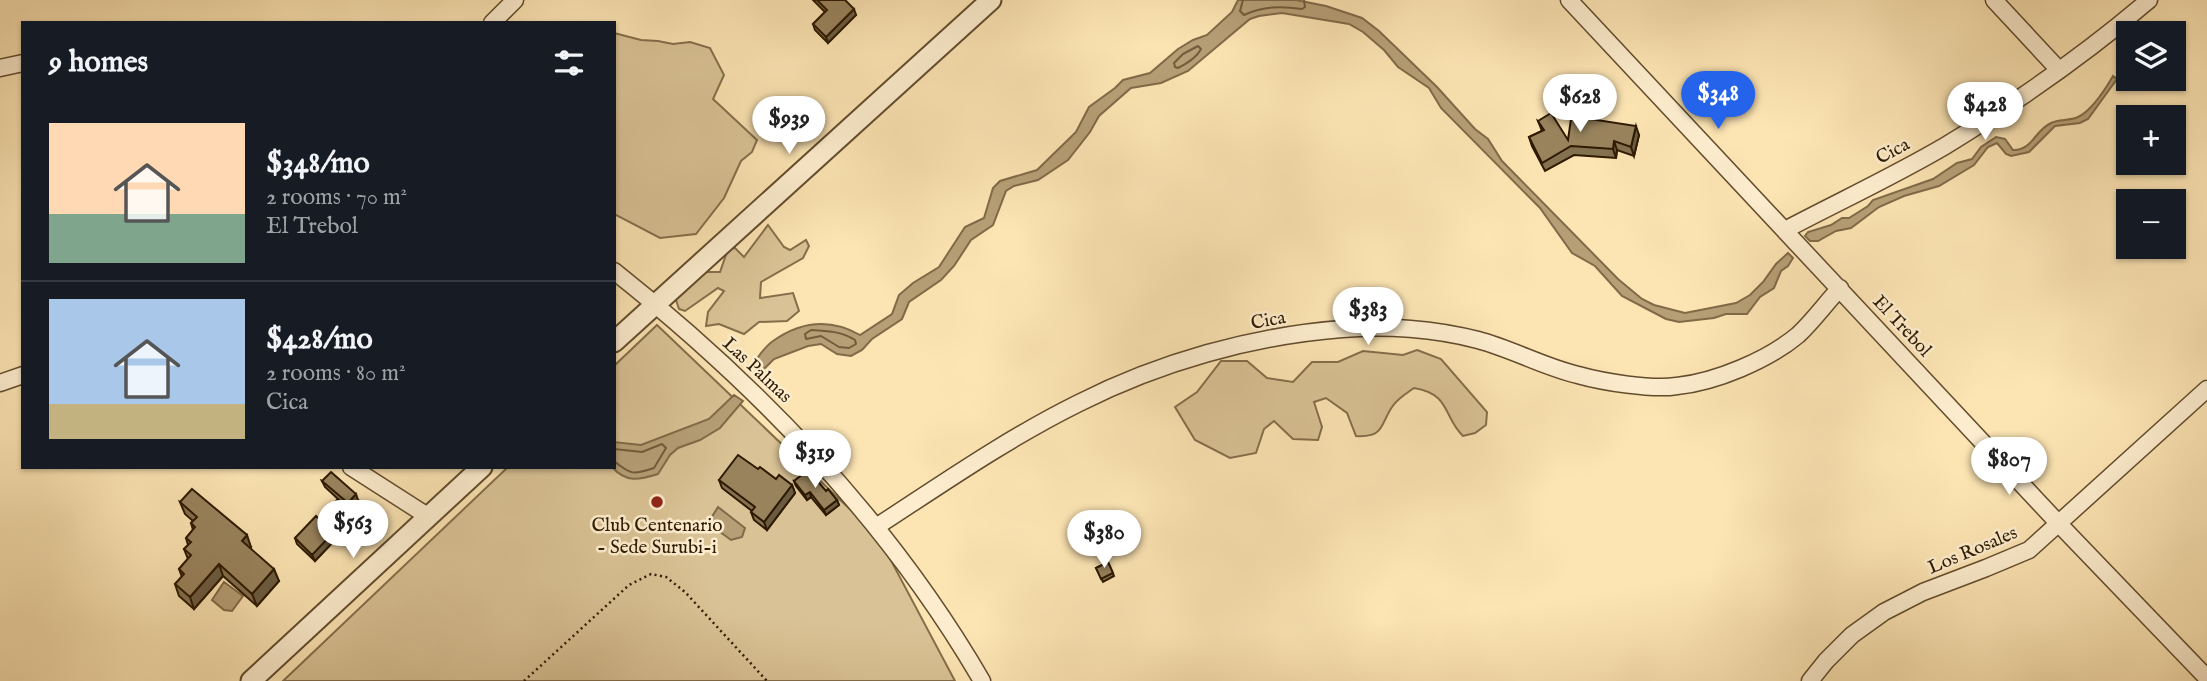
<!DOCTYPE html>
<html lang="en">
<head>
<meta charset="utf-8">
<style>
  body { margin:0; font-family:"IM FELL English",serif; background:#242831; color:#f1f3f6; height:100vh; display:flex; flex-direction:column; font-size:26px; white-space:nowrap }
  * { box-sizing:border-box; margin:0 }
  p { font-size:23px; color:#9ea1a6 }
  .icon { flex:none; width:38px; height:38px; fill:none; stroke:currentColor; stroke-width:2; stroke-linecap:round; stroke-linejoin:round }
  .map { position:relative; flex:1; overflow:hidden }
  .side { position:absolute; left:21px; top:21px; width:595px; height:448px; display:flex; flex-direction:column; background:#171b24; border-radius:0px; box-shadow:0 2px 5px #0004 }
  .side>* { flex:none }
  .tools { position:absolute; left:2116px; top:21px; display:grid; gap:14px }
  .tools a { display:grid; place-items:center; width:70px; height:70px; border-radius:0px; background:#171b24; box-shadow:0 2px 5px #0004; font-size:35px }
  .price { position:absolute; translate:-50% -60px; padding:0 16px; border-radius:24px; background:#fff; color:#222; font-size:23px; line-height:46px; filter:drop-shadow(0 2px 4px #0008) }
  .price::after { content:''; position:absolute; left:50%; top:42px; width:21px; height:16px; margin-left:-10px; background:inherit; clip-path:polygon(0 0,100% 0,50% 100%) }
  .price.current { background:#2563eb; color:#fff }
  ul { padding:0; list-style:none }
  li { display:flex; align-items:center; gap:21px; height:175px; padding:0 28px }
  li+li { border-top:2px solid #363941 }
  li span { display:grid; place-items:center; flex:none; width:196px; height:140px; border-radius:0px; color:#555 }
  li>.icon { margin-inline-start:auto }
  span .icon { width:84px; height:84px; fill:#fffc; stroke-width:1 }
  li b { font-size:30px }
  h2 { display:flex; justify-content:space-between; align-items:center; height:84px; padding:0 28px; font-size:30px }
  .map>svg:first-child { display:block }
  .green { fill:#d9c295; stroke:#846e4a; stroke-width:2 }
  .water { fill:#b69f76; stroke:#806a47; stroke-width:2 }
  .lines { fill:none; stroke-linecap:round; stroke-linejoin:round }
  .shore { stroke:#725c3b; stroke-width:2 }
  .minor-casing { stroke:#624c2d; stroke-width:19 }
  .tertiary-casing { stroke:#624c2d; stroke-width:23 }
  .path { stroke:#2e1a00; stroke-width:2.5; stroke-dasharray:2 3.5; stroke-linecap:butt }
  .minor { stroke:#fdedce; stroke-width:16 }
  .tertiary { stroke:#fdedce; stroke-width:19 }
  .wall { fill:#847150; stroke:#2e1a00; stroke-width:2 }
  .shaded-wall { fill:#6b5c41; stroke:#2e1a00; stroke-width:2 }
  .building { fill:#99835d; stroke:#2e1a00; stroke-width:2 }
  .poi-dot { fill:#8f2418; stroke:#fdedce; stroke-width:2.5 }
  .labels { text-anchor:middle; stroke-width:5; stroke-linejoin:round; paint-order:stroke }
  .street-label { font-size:19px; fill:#2e1a00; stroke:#fdedce }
  .poi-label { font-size:19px; fill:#2e1a00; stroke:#fdedce }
</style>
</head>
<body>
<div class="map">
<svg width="2207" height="681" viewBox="0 0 2207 681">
  <rect width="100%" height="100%" fill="#fce4b3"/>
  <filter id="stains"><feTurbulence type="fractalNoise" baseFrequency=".00286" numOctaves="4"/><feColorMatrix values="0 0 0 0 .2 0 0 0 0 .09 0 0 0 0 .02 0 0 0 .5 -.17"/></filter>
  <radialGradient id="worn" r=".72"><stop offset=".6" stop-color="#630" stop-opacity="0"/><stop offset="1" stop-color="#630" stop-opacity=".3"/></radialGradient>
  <!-- green -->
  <path class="green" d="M 614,33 L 641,40 L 658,41 L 673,44 L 690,42 L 710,48 L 724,75 L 713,99 L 757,140 L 752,152 L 741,161 L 724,198 L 696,234 L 660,238 L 614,214 Z
    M 768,225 L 784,247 L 790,250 L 806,240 L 809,246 L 803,258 L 761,282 L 760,298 L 793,293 L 799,311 L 787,321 L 759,322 L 744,334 L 719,324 L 706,326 L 708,312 L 724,291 L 718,288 L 685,311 L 679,309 L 675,297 L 694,272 L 720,272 L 728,249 L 735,248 L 744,257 Z
    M 657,325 L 878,536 L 955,681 L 283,681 L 508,467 L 614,467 L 614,366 Z
    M 1417,350 L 1441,359 L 1487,412 L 1486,425 L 1475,433 L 1463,436 C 1443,417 1451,394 1414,388 C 1407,393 1397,399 1392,407 C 1380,425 1384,438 1356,436 L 1347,413 L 1326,398 L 1314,402 L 1322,427 L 1318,440 L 1293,439 L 1274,421 L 1264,429 L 1256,453 L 1230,458 L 1195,440 L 1175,407 L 1197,392 L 1221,361 L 1247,361 L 1267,378 L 1293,382 L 1312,362 L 1338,362 L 1363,351 L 1403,355 Z"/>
  <!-- water -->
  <path class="water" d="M 1238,0 L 1296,0 L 1326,6 L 1362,18 L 1379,31 L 1437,87 L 1475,129 L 1488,139 L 1502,161 L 1618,279 L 1642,299 L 1654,305 L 1685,313 L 1736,303 L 1750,295 L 1763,282 L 1776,264 L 1788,253 L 1793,258 L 1788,266 L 1781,271 L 1774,288 L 1760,297 L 1747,314 L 1726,314 L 1714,318 L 1679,322 L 1666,319 L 1622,296 L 1595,266 L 1572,253 L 1540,208 L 1441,108 L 1429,88 L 1398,67 L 1384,50 L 1363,32 L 1349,24 L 1282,13 L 1259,16 L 1250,19 L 1188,71 L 1161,83 L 1131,88 L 1099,116 L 1090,132 L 1068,160 L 1038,180 L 1014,186 L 1006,191 L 993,225 L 971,240 L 954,266 L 941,280 L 909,302 L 902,319 L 872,339 L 862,350 L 851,356 L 837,354 L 821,344 L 808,346 L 774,359 L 760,373 L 751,366 C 758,358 764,347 773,341 C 800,322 830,318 860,335 L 892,314 L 899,295 L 913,283 L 939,267 L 965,227 L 984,218 L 993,188 L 1000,181 L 1037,170 L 1076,132 L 1089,107 L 1115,88 L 1123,80 L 1150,73 L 1178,49 L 1193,40 L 1207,35 L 1232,12 Z
    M 2113,76 L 2117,79 L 2088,119 L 2080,123 L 2055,126 L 2029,152 L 2011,156 L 2006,154 L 1997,143 L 1988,147 L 1974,165 L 1939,186 L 1904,196 L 1879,207 L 1851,228 L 1836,231 L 1818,241 L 1810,241 L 1805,236 L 1808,232 L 1831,225 L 1842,218 L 1849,218 L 1868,206 L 1873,200 L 1933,179 L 1957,163 L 1972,159 L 1981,147 L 1996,137 L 2005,139 L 2013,150 C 2032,151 2035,130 2051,123 C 2059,119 2070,121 2078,117 C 2091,111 2106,88 2113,76 Z
    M 734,395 L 743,401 L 720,428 L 700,440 L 678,448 L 670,455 L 658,474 C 639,480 626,483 612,467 L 614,467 L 614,442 L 641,445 L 709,419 Z
    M 718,507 L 745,528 L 742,537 L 731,540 L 708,523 Z
    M 224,582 L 243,596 L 232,611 L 224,610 L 212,600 Z"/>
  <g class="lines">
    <!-- shore -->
    <path class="shore" d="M 1243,0 L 1240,11 L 1244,15 C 1264,6 1281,6 1302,9 L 1305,7 L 1304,0
      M 1198,46 L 1201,49 C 1197,57 1186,64 1178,68 L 1175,67 L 1174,63 L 1183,54 Z
      M 811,330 C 827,331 841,331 855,340 L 856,344 L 849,348 L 839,347 L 821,336 L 806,339 L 805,334 Z
      M 614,449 L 642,452 L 662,444 L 666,448 L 654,468 C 633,475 631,475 614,461"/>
    <defs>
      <path id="minor" d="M 1569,0 L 2059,524 L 2207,678
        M 1994,0 L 2059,70
        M 492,23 L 515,0
        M 0,68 L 23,63
        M 1785,230 C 1838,202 1894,176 1945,146 C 2017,102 2086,54 2149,0
        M 614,271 C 759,386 889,521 982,681
        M 0,383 L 23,375
        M 351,467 L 429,517
        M 876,527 C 942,484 1008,438 1079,403 C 1160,362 1252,336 1342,329 C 1385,325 1436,329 1478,340 C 1512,349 1544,367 1578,375 C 1603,382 1652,390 1677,386 C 1716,382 1768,360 1798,335 C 1813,321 1826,303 1840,288
        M 1810,681 L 1826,661 L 1852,635 L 1884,612 L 1923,592 L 1986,568 L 2029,550 L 2207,389"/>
      <path id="tertiary" d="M 614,342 L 991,0
        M 251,681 L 482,467"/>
    </defs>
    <!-- minor casing -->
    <use href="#minor" class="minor-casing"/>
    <!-- tertiary casing -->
    <use href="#tertiary" class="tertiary-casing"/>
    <!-- path -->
    <path class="path" d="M 524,681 L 629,585 L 651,574 L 666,577 L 685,592 L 767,681"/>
    <!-- minor -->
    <use href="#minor" class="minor"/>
    <!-- tertiary -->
    <use href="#tertiary" class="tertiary"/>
  </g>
  <!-- wall -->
  <path class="wall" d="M 813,0 L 845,0 L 856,15 L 828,43 L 815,30 L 813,24 L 825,12 Z
    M 1595,117 L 1595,120 L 1639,135 L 1634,156 L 1617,150 L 1616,158 L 1574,155 L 1545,171 L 1532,146 L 1529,137 L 1542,131 L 1538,121 L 1568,140 Z
    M 758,469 L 776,479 L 792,485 L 795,493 L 767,530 L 754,520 L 751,512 L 752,511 L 722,488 L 719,480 Z
    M 322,481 L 358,500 L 351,508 L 354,515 L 334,536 L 336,539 L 315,561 L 297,544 L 295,538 L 319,519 L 338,499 L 325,487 Z
    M 794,481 L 826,491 L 837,500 L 839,505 L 826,515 L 811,497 L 807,500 L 796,486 Z
    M 180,502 L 251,547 L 250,548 L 279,581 L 257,606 L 223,576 L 194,609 L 179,596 L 175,584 L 182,577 L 179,569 L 188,559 L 184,549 L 188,545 L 186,538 L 193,530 L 191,523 L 193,521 L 185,514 Z
    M 1108,562 L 1114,576 L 1103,582 L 1096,568 Z"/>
  <!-- shaded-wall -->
  <path class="shaded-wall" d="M 854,9 L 856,15 L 828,43 L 826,37 Z
    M 1592,108 L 1595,117 L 1594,128 L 1590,119 Z
    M 1636,126 L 1639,135 L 1634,156 L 1631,147 Z
    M 1614,141 L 1617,150 L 1616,158 L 1613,149 Z
    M 792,485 L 795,493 L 767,530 L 764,522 Z
    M 810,492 L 811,497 L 807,500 L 805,495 Z
    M 356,494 L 358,500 L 350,509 L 348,503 Z
    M 837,500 L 839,505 L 826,515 L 824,510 Z
    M 352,509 L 354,515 L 334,536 L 336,539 L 315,561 L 312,555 L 331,530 Z
    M 247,535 L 251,547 L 247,553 L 242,541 Z
    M 219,564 L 223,576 L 194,609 L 190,597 Z
    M 274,569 L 279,581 L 257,606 L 252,594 Z"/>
  <!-- building -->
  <path class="building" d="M 817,0 L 845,0 L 854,9 L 826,37 L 813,24 L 827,10 Z
    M 1573,105 L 1592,108 L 1590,119 L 1636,126 L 1631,147 L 1614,141 L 1613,149 L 1571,146 L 1542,163 L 1529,137 L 1544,130 L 1538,121 L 1551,113 L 1568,140 Z
    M 738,455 L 758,469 L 760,467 L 776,479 L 779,475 L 792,485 L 764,522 L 751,512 L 755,507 L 719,480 Z
    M 808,470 L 826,491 L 828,489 L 837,500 L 824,510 L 810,492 L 805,495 L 794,481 Z
    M 331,472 L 356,494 L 348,503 L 322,481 Z
    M 192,489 L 247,535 L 242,541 L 274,569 L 252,594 L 219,564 L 190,597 L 175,584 L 184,574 L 179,569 L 191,555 L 184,549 L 191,542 L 186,538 L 195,527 L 191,523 L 197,517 L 180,502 Z
    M 338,499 L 352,509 L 331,530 L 333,533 L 312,555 L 295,538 L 316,516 L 319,519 Z
    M 1108,562 L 1113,573 L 1101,579 L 1096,568 Z"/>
  <!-- markers -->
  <circle class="poi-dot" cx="657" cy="502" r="7"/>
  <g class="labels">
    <!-- street labels -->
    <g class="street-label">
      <text transform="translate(1892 150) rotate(-28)" y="7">Cica</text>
      <text transform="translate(1268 319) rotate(-10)" y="7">Cica</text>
      <text transform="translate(1903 325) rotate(47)" y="7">El Trebol</text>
      <text transform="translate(758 369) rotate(43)" y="7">Las Palmas</text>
      <text transform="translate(1972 549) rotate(-23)" y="7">Los Rosales</text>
    </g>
    <!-- poi labels -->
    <g class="poi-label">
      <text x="657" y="531">Club Centenario<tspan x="657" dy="22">- Sede Surubi-i</tspan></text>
    </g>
  </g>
  <rect width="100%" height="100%" filter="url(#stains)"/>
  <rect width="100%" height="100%" fill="url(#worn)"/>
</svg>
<div class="tools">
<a><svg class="icon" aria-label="layers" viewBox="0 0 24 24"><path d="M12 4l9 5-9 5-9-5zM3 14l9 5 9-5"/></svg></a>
<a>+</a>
<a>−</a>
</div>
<b class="price current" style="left:1718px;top:131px">$348</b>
<b class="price" style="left:1580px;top:134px">$628</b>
<b class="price" style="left:1985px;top:142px">$428</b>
<b class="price" style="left:789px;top:156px">$939</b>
<b class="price" style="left:1368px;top:347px">$383</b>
<b class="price" style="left:815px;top:490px">$319</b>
<b class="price" style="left:2009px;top:497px">$807</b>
<b class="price" style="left:353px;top:560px">$563</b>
<b class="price" style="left:1104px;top:570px">$380</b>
<section class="side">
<h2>9 homes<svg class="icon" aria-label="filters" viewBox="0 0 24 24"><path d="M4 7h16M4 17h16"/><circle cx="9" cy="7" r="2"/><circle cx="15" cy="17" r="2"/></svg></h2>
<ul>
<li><span style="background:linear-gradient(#ffd9b3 65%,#7fa58c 0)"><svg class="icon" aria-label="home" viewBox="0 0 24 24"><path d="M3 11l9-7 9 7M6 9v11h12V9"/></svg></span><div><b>$348/mo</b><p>2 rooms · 70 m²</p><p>El Trebol</p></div></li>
<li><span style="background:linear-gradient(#a9c7e8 75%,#c2b280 0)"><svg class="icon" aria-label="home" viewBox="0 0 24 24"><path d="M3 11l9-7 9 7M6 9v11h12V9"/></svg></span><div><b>$428/mo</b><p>2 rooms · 80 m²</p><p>Cica</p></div></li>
</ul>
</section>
</div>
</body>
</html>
